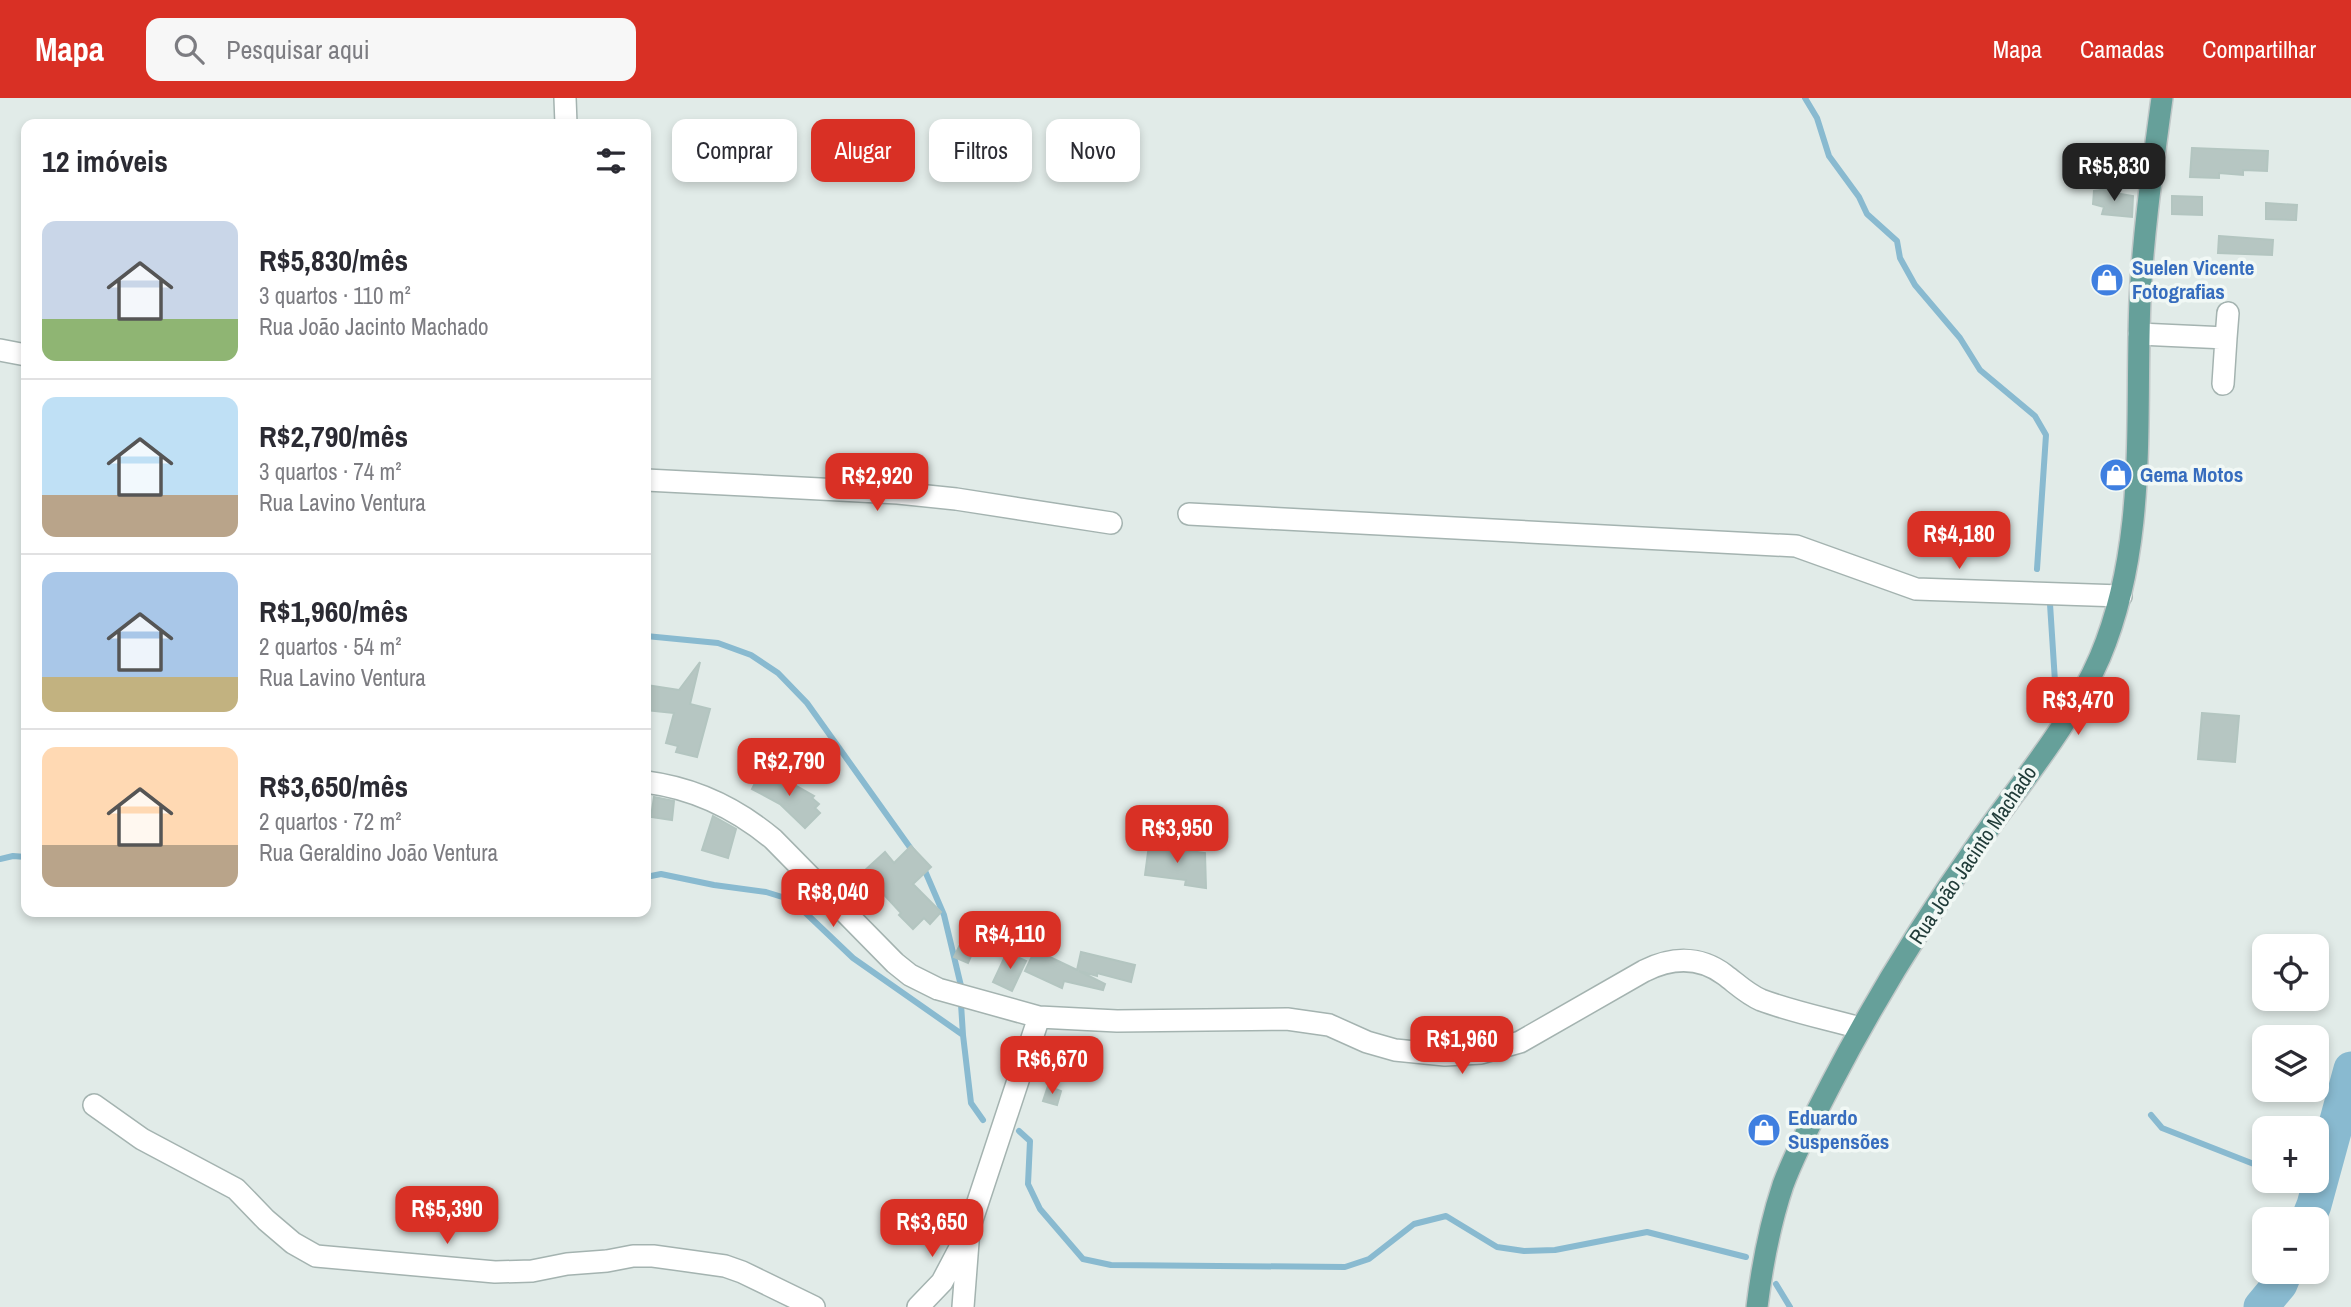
<!DOCTYPE html>
<html lang="pt">
<head>
<meta charset="utf-8">
<style>
  body { margin:0; font-family:"Archivo Narrow",sans-serif; background:#f7f7f7; color:#2b2b33; height:100vh; display:flex; flex-direction:column; font-size:26px; white-space:nowrap }
  * { box-sizing:border-box; margin:0 }
  p { font-size:23px; color:#7c7c81 }
  .icon { flex:none; width:38px; height:38px; fill:none; stroke:currentColor; stroke-width:2; stroke-linecap:round; stroke-linejoin:round }
  .map { position:relative; flex:1; overflow:hidden }
  .sheet { position:absolute; left:21px; top:21px; width:630px; height:798px; display:flex; flex-direction:column; background:#fff; border-radius:14px; box-shadow:0 4px 10px #0003 }
  .sheet>* { flex:none }
  .hud { position:absolute; left:672px; top:21px; width:665px; height:63px; display:flex; gap:14px }
  .buttons { position:absolute; left:2252px; top:836px; display:grid; gap:14px }
  .buttons a { display:grid; place-items:center; width:77px; height:77px; border-radius:14px; background:#fff; box-shadow:0 4px 10px #0003; font-size:35px }
  .price { position:absolute; translate:-50% -60px; padding:0 16px; border-radius:14px; background:#d93025; color:#fff; font-size:23px; line-height:46px; filter:drop-shadow(0 2px 4px #0008) }
  .price::after { content:''; position:absolute; left:50%; top:42px; width:21px; height:16px; margin-left:-10px; background:inherit; clip-path:polygon(0 0,100% 0,50% 100%) }
  .price.on { background:#222; color:#fff }
  ul { padding:0; list-style:none }
  li { display:flex; align-items:center; gap:21px; height:175px; padding:0 21px }
  li+li { border-top:2px solid #e1e1e2 }
  li span { display:grid; place-items:center; flex:none; width:196px; height:140px; border-radius:14px; color:#555 }
  li>.icon { margin-inline-start:auto }
  span .icon { width:84px; height:84px; fill:#fffc; stroke-width:1 }
  li b { font-size:30px }
  h2 { display:flex; justify-content:space-between; align-items:center; height:84px; padding:0 21px; font-size:30px }
  .pill { padding:0 24px; border-radius:14px; background:#fff; box-shadow:0 4px 10px #0003; font-size:24px; line-height:63px }
  .pill.on { background:#d93025; color:#fff }
  header { display:flex; align-items:center; gap:42px; box-sizing:border-box; height:98px; padding:0 35px; background:#d93025; color:#fff }
  header strong { font-size:33px }
  nav { display:flex; gap:38px; margin-inline-start:auto; font-size:24px }
  .search { width:490px; height:63px; background:#f7f7f7; display:flex; align-items:center; gap:18px; box-sizing:border-box; padding:0 24px; border-radius:14px; color:#7c7c81; font-size:26px }
  .map>svg:first-child { display:block }
  .lines { fill:none; stroke-linecap:round; stroke-linejoin:round }
  .stream { stroke:#89bad0; stroke-width:6 }
  .river { stroke:#89bad0; stroke-width:35 }
  .building { fill:#b6c6c2; stroke:#b3c5c0; stroke-width:2 }
  .minor-casing { stroke:#a4b3b0; stroke-width:24 }
  .major-casing { stroke:#c1c8c8; stroke-width:24 }
  .minor { stroke:#fff; stroke-width:21 }
  .major { stroke:#66a09a; stroke-width:21 }
  .labels { text-anchor:middle; stroke-width:7; stroke-linejoin:round; paint-order:stroke }
  .shop-label { font-size:21px; font-weight:bold; fill:#366cbe; stroke:#f1f8f5; text-anchor:start }
  .street-label { font-size:21px; fill:#213c39; stroke:#f1f8f5 }
</style>
</head>
<body>
<header>
<strong>Mapa</strong>
<div class="search"><svg class="icon" aria-label="search" viewBox="0 0 24 24"><circle cx="10" cy="10" r="6"/><path d="M15 15l6 6"/></svg>Pesquisar aqui</div>
<nav><a>Mapa</a><a>Camadas</a><a>Compartilhar</a></nav>
</header>
<div class="map">
<svg width="2351" height="1209" viewBox="0 0 2351 1209">
  <rect width="100%" height="100%" fill="#e1ebe8"/>
  <g class="lines">
    <!-- stream -->
    <path class="stream" d="M 1805,0 L 1817,20 L 1829,58 L 1859,99 L 1867,116 L 1897,143 L 1900,160 L 1915,187 L 1960,240 L 1980,272 L 2035,318 L 2046,337 L 2037,471
      M 2050,506 L 2056,599
      M 646,538 L 718,545 L 751,557 L 778,575 L 807,605 L 914,755
      M 0,761 L 13,758 L 26,759
      M 922,766 L 944,817 L 961,888
      M 646,779 L 661,776 L 714,787 L 766,794 L 792,802 L 853,860 L 963,937 L 971,1005 L 983,1022
      M 961,906 L 963,937
      M 2151,1017 L 2162,1030 L 2264,1070
      M 1019,1033 L 1030,1043 L 1028,1086 L 1040,1111 L 1083,1161 L 1111,1167 L 1345,1169 L 1369,1161 L 1414,1126 L 1446,1118 L 1497,1149 L 1524,1153 L 1555,1152 L 1647,1134 L 1746,1159
      M 2297,1083 L 2314,1107
      M 1776,1186 L 1790,1209"/>
    <!-- river -->
    <path class="river" d="M 2308,1122 L 2314,1107 L 2351,971
      M 2261,1209 L 2280,1186 L 2285,1174"/>
  </g>
  <!-- building -->
  <path class="building" d="M 2192,50 L 2268,53 L 2267,73 L 2243,72 L 2243,77 L 2219,75 L 2219,80 L 2190,79 Z
    M 2109,91 L 2109,94 L 2133,98 L 2132,119 L 2102,116 L 2104,109 L 2093,106 L 2094,93 Z
    M 2172,98 L 2202,99 L 2202,117 L 2172,116 Z
    M 2266,105 L 2297,107 L 2296,122 L 2266,121 Z
    M 2219,138 L 2273,142 L 2272,157 L 2218,155 Z
    M 700,564 L 690,606 L 710,611 L 697,659 L 676,654 L 678,648 L 666,645 L 674,615 L 646,612 L 646,587 L 679,592 Z
    M 2202,615 L 2239,618 L 2235,664 L 2198,661 Z
    M 760,675 L 772,682 L 775,676 L 814,698 L 812,700 L 819,706 L 815,710 L 820,715 L 805,730 L 780,706 L 752,691 Z
    M 654,699 L 674,703 L 672,722 L 651,719 Z
    M 713,718 L 736,731 L 728,760 L 702,752 Z
    M 1149,747 L 1205,755 L 1206,790 L 1185,787 L 1186,782 L 1145,777 Z
    M 911,748 L 931,769 L 913,786 L 941,814 L 930,826 L 924,820 L 913,831 L 899,817 L 901,815 L 863,774 L 885,754 L 894,765 Z
    M 966,834 L 979,840 L 968,865 L 954,859 Z
    M 1035,852 L 1077,872 L 1081,854 L 1135,867 L 1131,884 L 1097,875 L 1097,878 L 1079,873 L 1105,886 L 1103,892 L 1064,883 L 1062,890 L 1025,873 Z
    M 1007,854 L 1026,863 L 1012,893 L 993,884 Z
    M 1054,940 L 1070,944 L 1064,972 L 1047,969 Z
    M 1048,988 L 1061,993 L 1057,1007 L 1043,1003 Z"/>
  <g class="lines">
    <defs>
      <path id="minor" d="M 565,0 L 566,26
        M 2139,236 L 2226,240 L 2223,286
        M 2226,240 L 2228,215
        M 0,252 L 26,257
        M 646,382 L 898,395 L 956,401 L 1111,425
        M 1189,416 L 1796,448 L 1916,491 L 2121,498
        M 646,684 C 693,690 737,711 773,741 L 895,865 L 910,877 L 938,891 L 1039,919 L 1117,923 L 1287,921 L 1329,927 L 1367,944 L 1395,952 L 1445,957 L 1481,955 L 1520,944 L 1644,873 C 1672,859 1700,858 1725,877 C 1737,886 1747,896 1761,902 C 1793,914 1828,921 1860,930
        M 94,1007 L 142,1041 L 236,1091 L 266,1122 L 293,1145 L 316,1158 L 495,1174 L 532,1173 L 567,1166 L 607,1163 L 633,1158 L 653,1158 L 725,1168 L 742,1174 L 814,1209
        M 918,1209 L 942,1184 L 962,1146
        M 963,1209 L 969,1131 L 1039,919"/>
      <path id="major" d="M 1757,1209 C 1762,1168 1770,1126 1783,1087 C 1796,1052 1814,1019 1831,986 C 1875,901 1926,819 1982,740 C 2023,682 2072,624 2100,559 C 2148,445 2135,322 2140,202 C 2143,135 2153,67 2162,0"/>
    </defs>
    <!-- minor casing -->
    <use href="#minor" class="minor-casing"/>
    <!-- major casing -->
    <use href="#major" class="major-casing"/>
    <!-- minor -->
    <use href="#minor" class="minor"/>
    <!-- major -->
    <use href="#major" class="major"/>
  </g>
  <!-- icons -->
  <defs>
    <symbol id="shop-disc" viewBox="-11 -11 22 22"><circle r="9.5" fill="#3f7fe0" stroke="#f1f8f5"/><path d="M-5-2.5h2.3a2.7 3.5 0 0 1 5.4 0H5L5.5 6h-11ZM-1.5-2.5h3a1.5 2.3 0 0 0-3 0Z" fill="#fff"/></symbol>
  </defs>
  <g fill-rule="evenodd">
    <use href="#shop-disc" x="2088" y="163" width="38" height="38"/>
    <use href="#shop-disc" x="2097" y="358" width="38" height="38"/>
    <use href="#shop-disc" x="1745" y="1013" width="38" height="38"/>
  </g>
  <g class="labels">
    <!-- shop labels -->
    <g class="shop-label">
      <text x="2132" y="177">Suelen Vicente<tspan x="2132" dy="24">Fotografias</tspan></text>
      <text x="2140" y="384">Gema Motos</text>
      <text x="1788" y="1027">Eduardo<tspan x="1788" dy="24">Suspensões</tspan></text>
    </g>
    <!-- street labels -->
    <g class="street-label">
      <text transform="translate(1973 757) rotate(-56)" y="7">Rua João Jacinto Machado</text>
    </g>
  </g>
</svg>
<div class="buttons">
<a><svg class="icon" aria-label="locate" viewBox="0 0 24 24"><circle cx="12" cy="12" r="6"/><path d="M12 2v4M12 18v4M2 12h4M18 12h4"/></svg></a>
<a><svg class="icon" aria-label="layers" viewBox="0 0 24 24"><path d="M12 4l9 5-9 5-9-5zM3 14l9 5 9-5"/></svg></a>
<a>+</a>
<a>−</a>
</div>
<b class="price on" style="left:2114px;top:105px">R$5,830</b>
<b class="price" style="left:877px;top:415px">R$2,920</b>
<b class="price" style="left:1959px;top:473px">R$4,180</b>
<b class="price" style="left:2078px;top:639px">R$3,470</b>
<b class="price" style="left:789px;top:700px">R$2,790</b>
<b class="price" style="left:1177px;top:767px">R$3,950</b>
<b class="price" style="left:833px;top:831px">R$8,040</b>
<b class="price" style="left:1010px;top:873px">R$4,110</b>
<b class="price" style="left:1462px;top:978px">R$1,960</b>
<b class="price" style="left:1052px;top:998px">R$6,670</b>
<b class="price" style="left:447px;top:1148px">R$5,390</b>
<b class="price" style="left:932px;top:1161px">R$3,650</b>
<div class="hud">
<a class="pill">Comprar</a>
<a class="pill on">Alugar</a>
<a class="pill">Filtros</a>
<a class="pill">Novo</a>
</div>
<section class="sheet">
<h2>12 imóveis<svg class="icon" aria-label="filters" viewBox="0 0 24 24"><path d="M4 7h16M4 17h16"/><circle cx="9" cy="7" r="2"/><circle cx="15" cy="17" r="2"/></svg></h2>
<ul>
<li><span style="background:linear-gradient(#c9d6e8 70%,#8fb573 0)"><svg class="icon" aria-label="home" viewBox="0 0 24 24"><path d="M3 11l9-7 9 7M6 9v11h12V9"/></svg></span><div><b>R$5,830/mês</b><p>3 quartos · 110 m²</p><p>Rua João Jacinto Machado</p></div></li>
<li><span style="background:linear-gradient(#bfe0f5 70%,#b9a48a 0)"><svg class="icon" aria-label="home" viewBox="0 0 24 24"><path d="M3 11l9-7 9 7M6 9v11h12V9"/></svg></span><div><b>R$2,790/mês</b><p>3 quartos · 74 m²</p><p>Rua Lavino Ventura</p></div></li>
<li><span style="background:linear-gradient(#a9c7e8 75%,#c2b280 0)"><svg class="icon" aria-label="home" viewBox="0 0 24 24"><path d="M3 11l9-7 9 7M6 9v11h12V9"/></svg></span><div><b>R$1,960/mês</b><p>2 quartos · 54 m²</p><p>Rua Lavino Ventura</p></div></li>
<li><span style="background:linear-gradient(#ffd9b3 70%,#b9a48a 0)"><svg class="icon" aria-label="home" viewBox="0 0 24 24"><path d="M3 11l9-7 9 7M6 9v11h12V9"/></svg></span><div><b>R$3,650/mês</b><p>2 quartos · 72 m²</p><p>Rua Geraldino João Ventura</p></div></li>
</ul>
</section>
</div>
</body>
</html>
